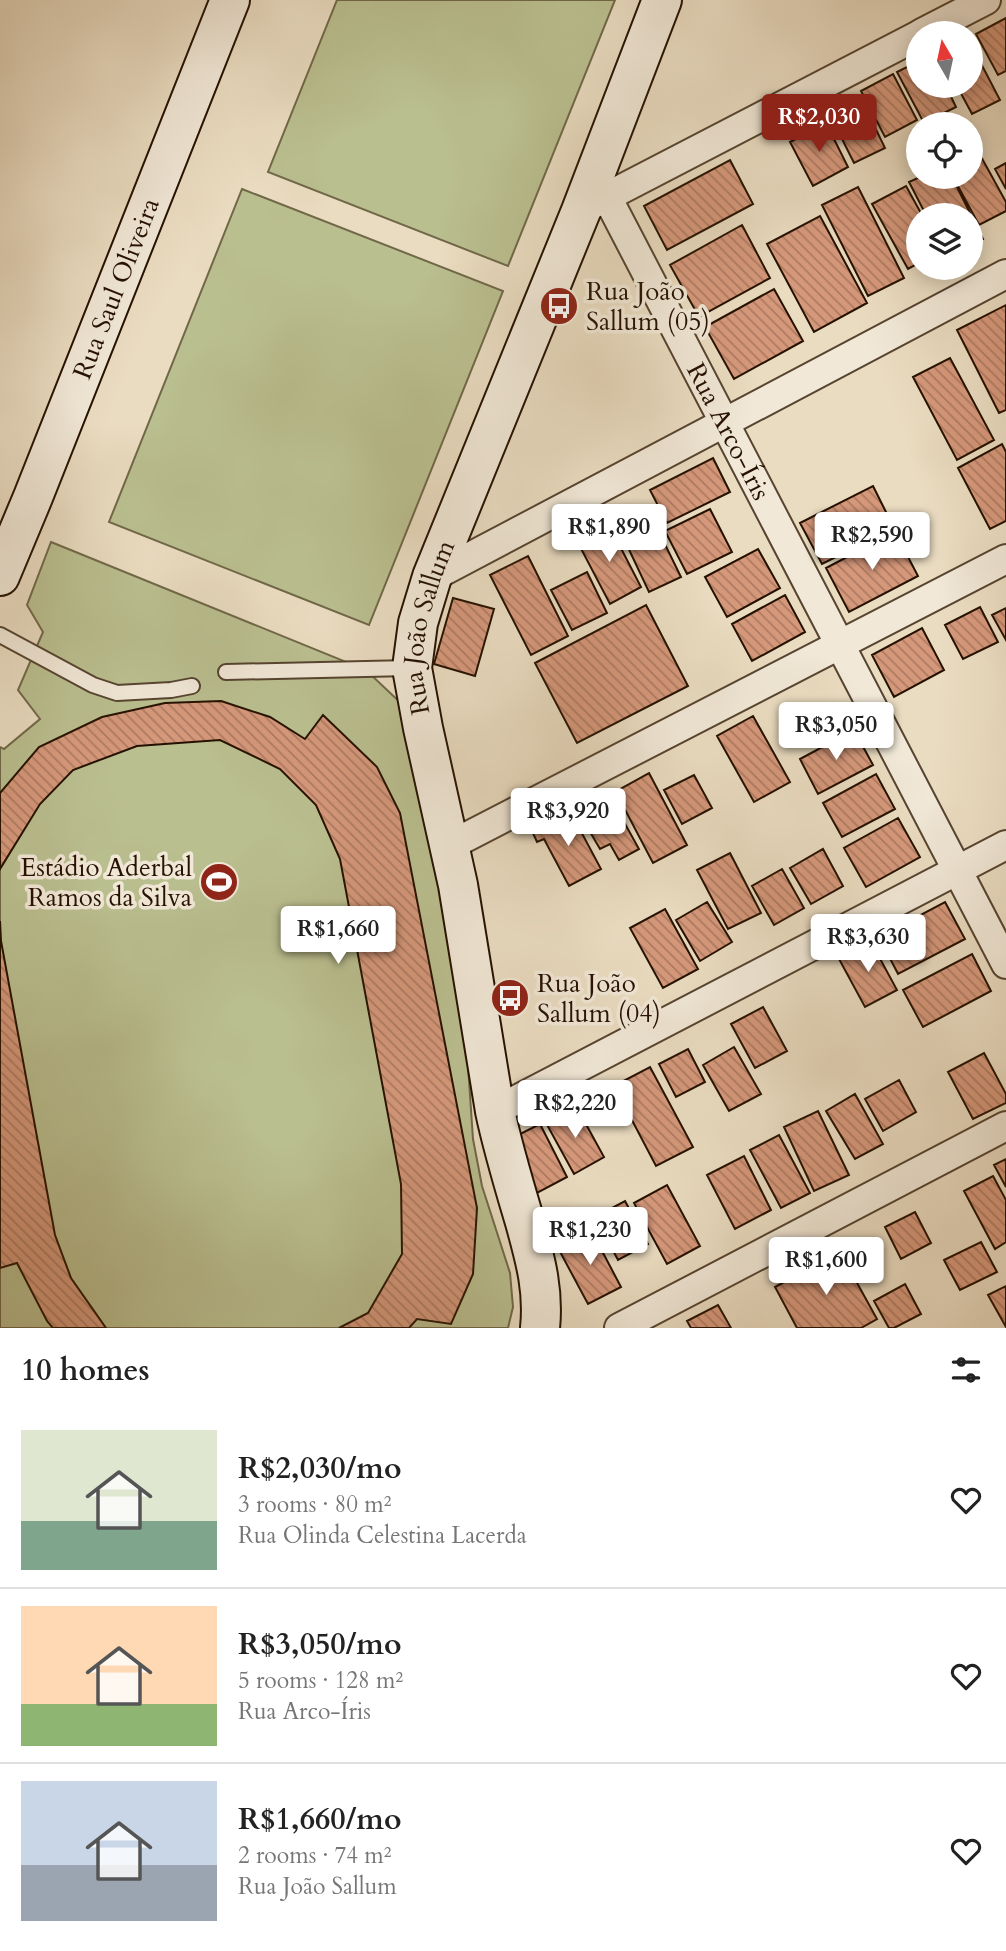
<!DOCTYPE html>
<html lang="en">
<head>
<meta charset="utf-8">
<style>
  body { margin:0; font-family:Cardo,serif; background:#f2f2f2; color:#222; height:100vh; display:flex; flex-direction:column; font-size:26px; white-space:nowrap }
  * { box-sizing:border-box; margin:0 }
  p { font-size:23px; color:#767676 }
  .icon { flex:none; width:38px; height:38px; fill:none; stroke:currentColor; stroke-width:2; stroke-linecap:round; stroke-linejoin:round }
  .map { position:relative; height:1328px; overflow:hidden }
  .sheet { display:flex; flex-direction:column; background:#fff; flex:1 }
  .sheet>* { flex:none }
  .needle { width:46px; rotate:351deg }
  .controls { position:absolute; left:906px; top:21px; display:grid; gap:14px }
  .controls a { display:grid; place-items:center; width:77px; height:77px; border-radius:50%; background:#fff; box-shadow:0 4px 18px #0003; font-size:35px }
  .price { position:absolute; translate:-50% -60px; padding:0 16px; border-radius:7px; background:#fff; color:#222; font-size:23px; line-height:46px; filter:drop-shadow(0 2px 4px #0008) }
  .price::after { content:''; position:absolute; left:50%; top:42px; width:21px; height:16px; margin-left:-10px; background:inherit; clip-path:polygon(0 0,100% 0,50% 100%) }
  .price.on { background:#8f2418; color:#fff }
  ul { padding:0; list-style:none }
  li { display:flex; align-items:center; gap:21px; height:175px; padding:0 21px }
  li+li { border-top:2px solid #e0e0e0 }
  li span { display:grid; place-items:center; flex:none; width:196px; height:140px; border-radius:0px; color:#555 }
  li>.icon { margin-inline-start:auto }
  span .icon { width:84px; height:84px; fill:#fffc; stroke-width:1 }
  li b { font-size:30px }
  h2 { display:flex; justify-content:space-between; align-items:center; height:84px; padding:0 21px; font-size:30px }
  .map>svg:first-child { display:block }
  .pitch { fill:#babf90; stroke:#706848; stroke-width:2 }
  .building { fill:url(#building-back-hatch); stroke:#251100; stroke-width:2 }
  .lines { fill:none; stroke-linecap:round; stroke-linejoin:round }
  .lane-casing { stroke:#564430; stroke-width:18 }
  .street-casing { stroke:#564430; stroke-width:32 }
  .secondary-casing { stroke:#251100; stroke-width:42 }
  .lane { stroke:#f1e8d7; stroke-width:14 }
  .street { stroke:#f1e8d7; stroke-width:28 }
  .secondary { stroke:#f1e8d7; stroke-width:38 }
  .labels { text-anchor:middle; stroke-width:7; stroke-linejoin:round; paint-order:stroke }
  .street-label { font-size:26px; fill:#251100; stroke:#f1e8d7 }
  .poi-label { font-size:26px; fill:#251100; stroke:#f1e8d7; text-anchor:start }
</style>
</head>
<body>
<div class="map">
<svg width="1006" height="1328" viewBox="0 0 1006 1328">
  <defs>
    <pattern id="building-back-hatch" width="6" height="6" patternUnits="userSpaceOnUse" patternTransform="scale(1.75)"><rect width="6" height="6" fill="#d6987b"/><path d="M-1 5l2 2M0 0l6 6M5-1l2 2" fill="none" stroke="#ad7b62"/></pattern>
  </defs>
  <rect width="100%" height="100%" fill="#eadcc1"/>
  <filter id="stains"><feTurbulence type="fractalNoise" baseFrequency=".00286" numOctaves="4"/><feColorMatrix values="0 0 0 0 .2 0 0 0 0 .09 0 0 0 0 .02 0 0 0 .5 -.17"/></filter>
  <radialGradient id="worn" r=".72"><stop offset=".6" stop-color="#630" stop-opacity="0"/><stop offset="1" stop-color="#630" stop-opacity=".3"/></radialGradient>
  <!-- pitch -->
  <path class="pitch" d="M 337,0 L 615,0 L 508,266 L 268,172 Z
    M 242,189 L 503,291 L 369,625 L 109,522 Z
    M 51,542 L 366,670 L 405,707 L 464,1007 L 473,1139 L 482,1186 L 510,1273 L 513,1307 L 508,1328 L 0,1328 L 0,747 L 4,749 L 40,719 L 18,690 L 43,632 L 27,605 Z"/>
  <!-- building -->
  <path class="building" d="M 1006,18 L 1006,71 L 998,75 L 976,34 Z
    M 975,52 L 1000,100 L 972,114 L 957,86 L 971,86 L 971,55 Z
    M 919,61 L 919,86 L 946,86 L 956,107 L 924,123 L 897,72 Z
    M 893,74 L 917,120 L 885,137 L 861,91 Z
    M 866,109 L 885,148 L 854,163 L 835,125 Z
    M 826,123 L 848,167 L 813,186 L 790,142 Z
    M 979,153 L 1006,202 L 1006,211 L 979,225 L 953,177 L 971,177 L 971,157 Z
    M 730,160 L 753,204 L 667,250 L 644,206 Z
    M 1006,163 L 1006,189 L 995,169 Z
    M 920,177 L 952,177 L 971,215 L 926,215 L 909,182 Z
    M 906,186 L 922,215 L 919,215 L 919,263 L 908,269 L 872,204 Z
    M 858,187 L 904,278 L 868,296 L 822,205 Z
    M 820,216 L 867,303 L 814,332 L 767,244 Z
    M 971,216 L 983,239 L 971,244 Z
    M 742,225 L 770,278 L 699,317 L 670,265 Z
    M 774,289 L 803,341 L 734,379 L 705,327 Z
    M 1006,305 L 1006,410 L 999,413 L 957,330 Z
    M 950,358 L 994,440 L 957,460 L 913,377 Z
    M 1002,444 L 1006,452 L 1006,521 L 990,529 L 958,468 Z
    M 713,458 L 730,492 L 667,523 L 650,490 Z
    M 873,486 L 894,528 L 822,564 L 800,523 Z
    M 710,509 L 732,552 L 687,574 L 665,531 Z
    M 655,524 L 681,577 L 649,592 L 624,539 Z
    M 609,525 L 641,587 L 610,604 L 577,541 Z
    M 895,532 L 918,576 L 849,612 L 826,568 Z
    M 758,549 L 780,588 L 727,617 L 705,577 Z
    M 528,556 L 568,636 L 531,655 L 490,575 Z
    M 587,572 L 607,613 L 572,630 L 551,590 Z
    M 785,595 L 805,632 L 752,661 L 732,624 Z
    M 453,598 L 494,609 L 475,676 L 434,664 Z
    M 646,605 L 688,686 L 577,743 L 535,663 Z
    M 980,607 L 998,642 L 963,659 L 945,625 Z
    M 1006,608 L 1006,640 L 992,615 Z
    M 922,628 L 944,670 L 894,697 L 872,655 Z
    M 221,701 L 270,717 L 305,739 L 323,715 L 377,767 L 400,813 L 477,1208 L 473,1274 L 451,1324 L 417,1319 L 409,1328 L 339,1328 L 368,1313 L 402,1254 L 401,1184 L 340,859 L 316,805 L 280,769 L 220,740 L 137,746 L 73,770 L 40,804 L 0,869 L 0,793 L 39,747 L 102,717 L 165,703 Z
    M 753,716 L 790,782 L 754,802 L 717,736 Z
    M 854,730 L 873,765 L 818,794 L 800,759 Z
    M 649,773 L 687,845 L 653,863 L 621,802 L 617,804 L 611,794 Z
    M 876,774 L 895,809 L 842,837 L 823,803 Z
    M 694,775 L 712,808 L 682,824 L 664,790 Z
    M 614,804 L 639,849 L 619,860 L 610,844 L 600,849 L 583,820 Z
    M 570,811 L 601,869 L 569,886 L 544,839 L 537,842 L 532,831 Z
    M 898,818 L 920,857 L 866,887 L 844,848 Z
    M 823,849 L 843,886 L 811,904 L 790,868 Z
    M 730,853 L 761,913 L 728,929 L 697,870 Z
    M 782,869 L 804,908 L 774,925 L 752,886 Z
    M 707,902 L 732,942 L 700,961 L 676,920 Z
    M 945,902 L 965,939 L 898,974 L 879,937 Z
    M 665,909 L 698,969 L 663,988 L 630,928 Z
    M 0,921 L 1,941 L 55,1235 L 71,1278 L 106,1328 L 53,1328 L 47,1321 L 17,1263 L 0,1268 Z
    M 871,942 L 897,990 L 865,1007 L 839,959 Z
    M 972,954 L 991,991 L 923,1027 L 903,990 Z
    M 763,1007 L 787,1051 L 755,1068 L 731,1024 Z
    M 734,1047 L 761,1094 L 729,1111 L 703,1065 Z
    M 688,1049 L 705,1082 L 676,1097 L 659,1064 Z
    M 984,1053 L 1006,1094 L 1006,1103 L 973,1119 L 948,1072 Z
    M 650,1067 L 693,1147 L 656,1166 L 614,1086 Z
    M 899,1080 L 916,1112 L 883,1131 L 865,1099 Z
    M 855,1094 L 883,1144 L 855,1159 L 826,1111 Z
    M 576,1106 L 604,1157 L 574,1174 L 546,1123 Z
    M 818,1111 L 849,1175 L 814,1191 L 784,1127 Z
    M 540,1124 L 567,1177 L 537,1193 L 510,1139 Z
    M 779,1135 L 810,1193 L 781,1208 L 750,1150 Z
    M 744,1156 L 771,1210 L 735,1229 L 707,1175 Z
    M 1006,1159 L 1006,1187 L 994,1165 Z
    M 993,1176 L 1006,1200 L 1006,1242 L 995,1249 L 964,1191 Z
    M 667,1185 L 700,1246 L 667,1264 L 634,1203 Z
    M 625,1201 L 648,1244 L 618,1260 L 595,1217 Z
    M 915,1212 L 931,1243 L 901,1259 L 885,1227 Z
    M 591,1230 L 621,1287 L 588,1304 L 558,1248 Z
    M 981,1242 L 997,1272 L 960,1290 L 944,1260 Z
    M 840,1252 L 877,1319 L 861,1328 L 797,1328 L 775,1287 Z
    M 905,1284 L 921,1314 L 894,1328 L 889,1328 L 874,1301 Z
    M 1006,1286 L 1006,1327 L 988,1295 Z
    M 718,1305 L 731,1328 L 691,1328 L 687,1321 Z"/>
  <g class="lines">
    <defs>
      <path id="lane" d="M 0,635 L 93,685 L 117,693 L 171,690 L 192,686
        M 226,672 L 410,668"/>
      <g id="street">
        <path d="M 922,33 L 986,0"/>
        <path id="s1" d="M 607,197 L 1006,964"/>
        <path d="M 589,206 L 919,35"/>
        <path d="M 432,577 L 1006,274"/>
        <path d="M 449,846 L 1006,559"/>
        <path d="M 495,1111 L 1006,845"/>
        <path d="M 619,1328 L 1006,1126"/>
      </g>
      <g id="secondary">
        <path id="s2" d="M 0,576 L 33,497 L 230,0"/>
        <path id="s3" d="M 540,1328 C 544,1289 535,1259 525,1222 C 514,1185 503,1149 495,1111 L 458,885 L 423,728 L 412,668 L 418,623 L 432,577 L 581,211 L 662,0"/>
      </g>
    </defs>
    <!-- lane casing -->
    <use href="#lane" class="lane-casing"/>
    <!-- street casing -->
    <use href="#street" class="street-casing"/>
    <!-- secondary casing -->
    <use href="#secondary" class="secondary-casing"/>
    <!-- lane -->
    <use href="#lane" class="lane"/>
    <!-- street -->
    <use href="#street" class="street"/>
    <!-- secondary -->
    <use href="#secondary" class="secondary"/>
  </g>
  <!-- icons -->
  <defs>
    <symbol id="bus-disc" viewBox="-11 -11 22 22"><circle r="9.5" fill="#8f2418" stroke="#f1e8d7"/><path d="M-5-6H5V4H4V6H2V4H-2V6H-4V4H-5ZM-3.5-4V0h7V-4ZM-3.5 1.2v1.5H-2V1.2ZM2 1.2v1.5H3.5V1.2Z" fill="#fff"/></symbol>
    <symbol id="stadium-disc" viewBox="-11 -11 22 22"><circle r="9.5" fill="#8f2418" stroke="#f1e8d7"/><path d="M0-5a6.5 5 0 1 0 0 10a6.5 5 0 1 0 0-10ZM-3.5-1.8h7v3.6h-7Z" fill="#fff"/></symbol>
  </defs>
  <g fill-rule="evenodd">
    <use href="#bus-disc" x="537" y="284" width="44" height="44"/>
    <use href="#stadium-disc" x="197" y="860" width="44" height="44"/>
    <use href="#bus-disc" x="488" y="976" width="44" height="44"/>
  </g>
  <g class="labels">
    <!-- street labels -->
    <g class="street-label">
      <text dy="9" stroke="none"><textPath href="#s2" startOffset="310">Rua Saul Oliveira</textPath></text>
      <text dy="9" stroke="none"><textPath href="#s1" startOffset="264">Rua Arco-Íris</textPath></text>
      <text dy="9" stroke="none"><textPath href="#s3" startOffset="716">Rua João Sallum</textPath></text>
    </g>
    <!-- poi labels -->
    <g class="poi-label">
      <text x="586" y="300">Rua João<tspan x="586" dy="30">Sallum (05)</tspan></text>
      <text x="192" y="876" text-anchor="end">Estádio Aderbal<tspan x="192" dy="30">Ramos da Silva</tspan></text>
      <text x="537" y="992">Rua João<tspan x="537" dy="30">Sallum (04)</tspan></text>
    </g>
  </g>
  <rect width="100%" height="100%" filter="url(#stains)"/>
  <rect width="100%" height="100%" fill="url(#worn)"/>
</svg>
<div class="controls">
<a><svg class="needle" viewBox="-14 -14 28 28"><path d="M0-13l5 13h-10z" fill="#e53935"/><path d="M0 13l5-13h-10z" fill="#767676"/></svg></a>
<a><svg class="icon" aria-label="locate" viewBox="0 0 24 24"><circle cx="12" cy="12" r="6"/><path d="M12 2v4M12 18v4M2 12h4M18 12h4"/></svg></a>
<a><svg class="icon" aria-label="layers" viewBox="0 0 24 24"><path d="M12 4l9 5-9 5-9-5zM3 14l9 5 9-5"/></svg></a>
</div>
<b class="price on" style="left:819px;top:154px">R$2,030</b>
<b class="price" style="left:609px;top:564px">R$1,890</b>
<b class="price" style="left:872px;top:572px">R$2,590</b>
<b class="price" style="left:836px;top:762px">R$3,050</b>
<b class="price" style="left:568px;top:848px">R$3,920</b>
<b class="price" style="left:338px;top:966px">R$1,660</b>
<b class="price" style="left:868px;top:974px">R$3,630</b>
<b class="price" style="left:575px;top:1140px">R$2,220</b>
<b class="price" style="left:590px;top:1267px">R$1,230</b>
<b class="price" style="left:826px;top:1297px">R$1,600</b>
</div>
<section class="sheet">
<h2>10 homes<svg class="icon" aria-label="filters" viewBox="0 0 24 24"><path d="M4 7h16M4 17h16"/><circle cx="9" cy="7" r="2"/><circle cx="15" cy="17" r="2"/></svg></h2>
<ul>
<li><span style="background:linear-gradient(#dfe7d0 65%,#7fa58c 0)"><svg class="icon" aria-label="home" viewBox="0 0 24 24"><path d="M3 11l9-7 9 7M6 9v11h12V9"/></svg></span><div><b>R$2,030/mo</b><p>3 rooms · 80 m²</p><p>Rua Olinda Celestina Lacerda</p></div><svg class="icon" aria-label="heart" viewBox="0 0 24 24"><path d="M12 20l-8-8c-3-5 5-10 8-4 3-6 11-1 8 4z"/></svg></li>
<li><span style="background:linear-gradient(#ffd9b3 70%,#8fb573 0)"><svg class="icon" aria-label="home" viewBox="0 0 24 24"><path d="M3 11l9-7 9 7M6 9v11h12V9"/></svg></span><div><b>R$3,050/mo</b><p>5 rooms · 128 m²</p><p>Rua Arco-Íris</p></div><svg class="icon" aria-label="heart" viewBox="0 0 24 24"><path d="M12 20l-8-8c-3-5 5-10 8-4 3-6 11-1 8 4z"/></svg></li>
<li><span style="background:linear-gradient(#c9d6e8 60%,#9aa5b1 0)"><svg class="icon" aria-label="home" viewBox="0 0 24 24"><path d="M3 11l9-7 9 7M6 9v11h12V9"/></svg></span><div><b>R$1,660/mo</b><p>2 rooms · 74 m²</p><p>Rua João Sallum</p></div><svg class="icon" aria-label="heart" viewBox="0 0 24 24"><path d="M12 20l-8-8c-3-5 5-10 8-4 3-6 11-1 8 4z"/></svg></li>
</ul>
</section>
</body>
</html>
